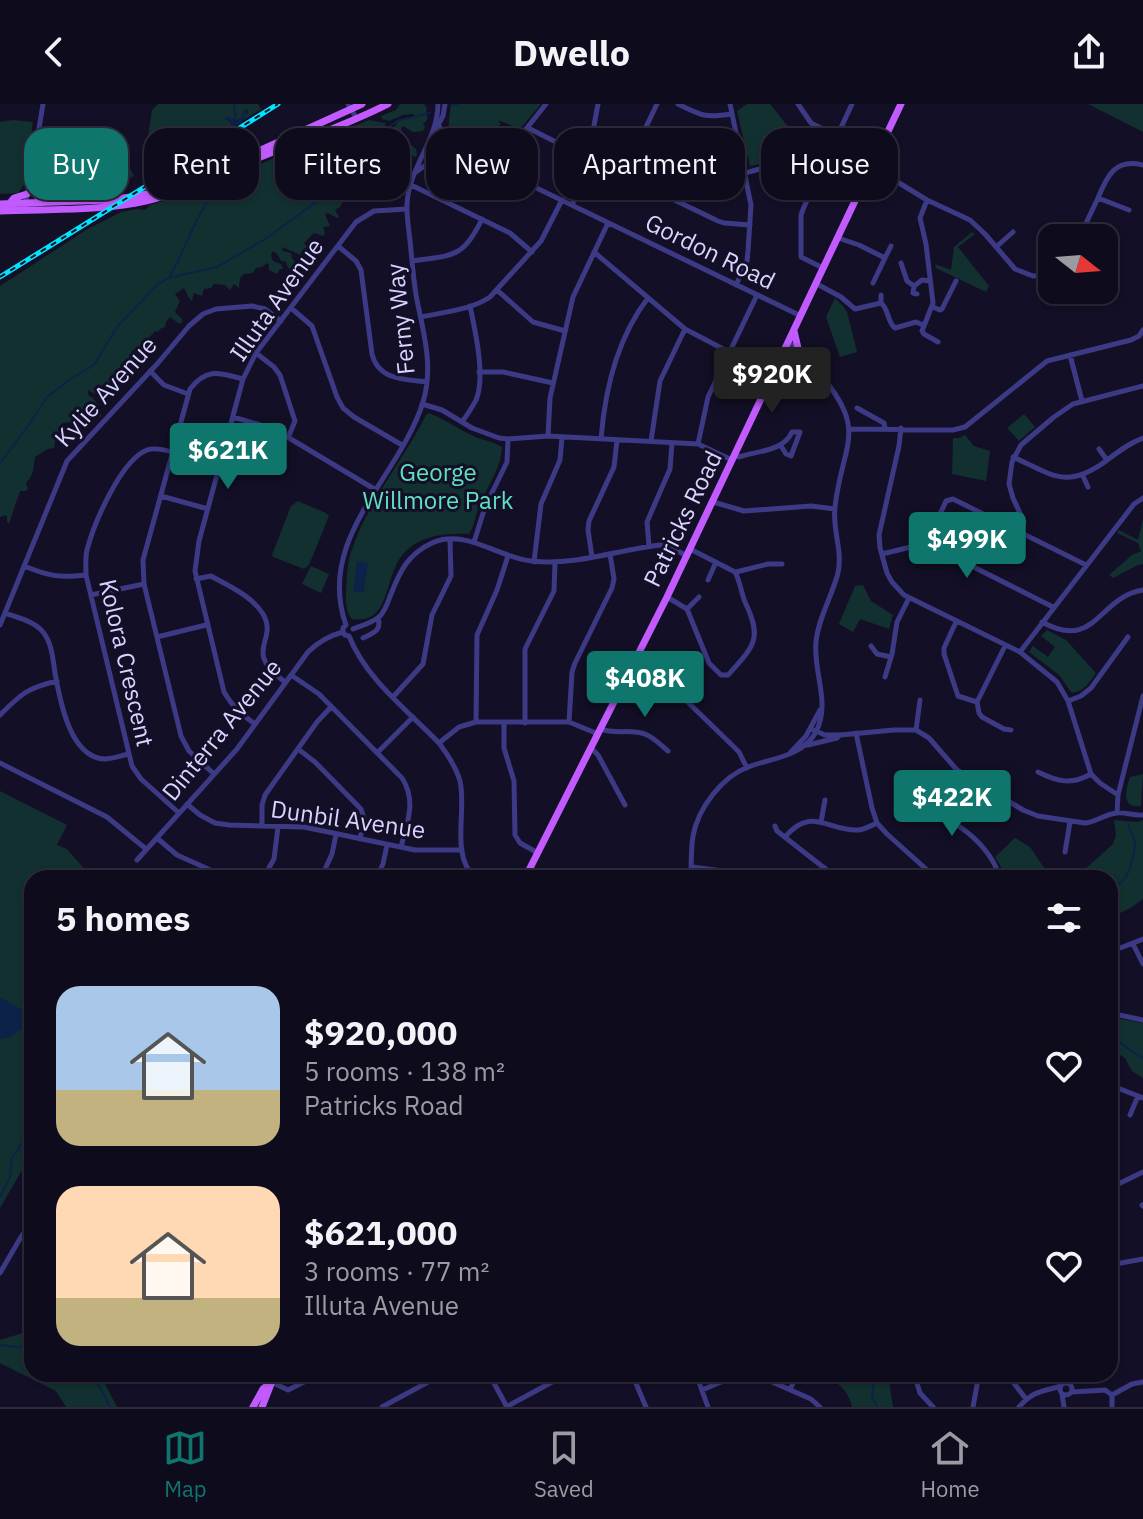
<!DOCTYPE html>
<html lang="en">
<head>
<meta charset="utf-8">
<style>
  body { margin:0; font-family:"IBM Plex Sans",sans-serif; background:#171425; color:#f1f3f6; height:100vh; display:flex; flex-direction:column; font-size:30px; white-space:nowrap }
  * { box-sizing:border-box; margin:0 }
  p { font-size:26px; color:#9b9ba3 }
  .icon { flex:none; width:44px; height:44px; fill:none; stroke:currentColor; stroke-width:2; stroke-linecap:round; stroke-linejoin:round }
  .map { position:relative; flex:1; overflow:hidden }
  .drawer { position:absolute; left:24px; top:766px; width:1094px; height:512px; display:flex; flex-direction:column; background:#0e0b1c; border-radius:24px; box-shadow:0 2px 6px #0004,0 0 0 2px #2e2b3b }
  .drawer>* { flex:none }
  .top-card { position:absolute; left:24px; top:24px; width:1096px; height:72px; display:flex; gap:16px }
  .needle { width:52px; rotate:107deg }
  .buttons { position:absolute; left:1038px; top:120px; display:grid; gap:16px }
  .buttons a { display:grid; place-items:center; width:80px; height:80px; border-radius:16px; background:#0e0b1c; box-shadow:0 2px 6px #0004,0 0 0 2px #2e2b3b; font-size:40px }
  .price { position:absolute; translate:-50% -68px; padding:0 18px; border-radius:8px; background:#0f766e; color:#fff; font-size:26px; line-height:52px; filter:drop-shadow(0 2px 4px #0008) }
  .price::after { content:''; position:absolute; left:50%; top:48px; width:24px; height:18px; margin-left:-12px; background:inherit; clip-path:polygon(0 0,100% 0,50% 100%) }
  .price.selected { background:#222; color:#fff }
  ul { padding:0; list-style:none }
  li { display:flex; align-items:center; gap:24px; height:200px; padding:0 32px }
  li span { display:grid; place-items:center; flex:none; width:224px; height:160px; border-radius:24px; color:#555 }
  li>.icon { margin-inline-start:auto }
  span .icon { width:96px; height:96px; fill:#fffc; stroke-width:1 }
  li b { font-size:34px }
  h2 { display:flex; justify-content:space-between; align-items:center; height:96px; padding:0 32px; font-size:34px }
  .tag { padding:0 28px; border-radius:24px; background:#0e0b1c; box-shadow:0 2px 6px #0004,0 0 0 2px #2e2b3b; font-size:28px; line-height:72px }
  .tag.selected { background:#0f766e; color:#fff }
  header { display:flex; justify-content:space-between; align-items:center; height:104px; padding:0 32px; background:#0e0b1c; font-size:36px; font-weight:700 }
  .menu { display:flex; justify-content:space-around; align-items:center; height:112px; border-top:2px solid #2e2b3b; background:#0e0b1c; font-size:22px; color:#9b9ba3 }
  .menu a { display:grid; justify-items:center; gap:4px }
  .menu .selected { color:#0f766e }
  .map>svg:first-child { display:block }
  .green { fill:#12302f }
  .water { fill:#0c2248 }
  .pier { fill:#130f26 }
  .lines { fill:none; stroke-linecap:round; stroke-linejoin:round }
  .stream { stroke:#0c2248; stroke-width:2 }
  .minor { stroke:#3d3a85; stroke-width:5 }
  .major { stroke:#c25bff; stroke-width:7 }
  .rail-casing { stroke:#00e5ff; stroke-width:5 }
  .rail { stroke:#130f26; stroke-width:2; stroke-dasharray:6; stroke-linecap:butt }
  .labels { text-anchor:middle; stroke-width:6; stroke-linejoin:round; paint-order:stroke }
  .street-label { font-size:24px; fill:#d9d4ff; stroke:#130f26 }
  .park-label { font-size:24px; fill:#5fe0c0; stroke:#130f26 }
</style>
</head>
<body>
<header><svg class="icon" aria-label="back" viewBox="0 0 24 24"><path d="M15 5l-7 7 7 7"/></svg>Dwello<svg class="icon" aria-label="share" viewBox="0 0 24 24"><path d="M12 15V3M7 8l5-5 5 5M5 13v7h14v-7"/></svg></header>
<div class="map">
<svg width="1143" height="1303" viewBox="0 0 1143 1303">
  <rect width="100%" height="100%" fill="#130f26"/>
  <!-- green -->
  <path class="green" d="M 158,0 L 258,0 L 261,5 L 242,17 L 248,7 L 247,5 L 244,6 L 241,15 L 234,17 L 233,14 L 225,15 L 230,18 L 232,22 L 217,30 L 213,30 L 212,26 C 207,32 202,34 195,38 C 179,48 166,42 154,29 L 148,32 L 152,6 Z
    M 400,0 L 424,0 L 427,4 L 426,9 L 428,15 L 423,20 L 425,23 L 423,27 L 413,28 L 403,22 L 401,25 L 406,37 L 416,45 L 417,50 L 416,53 L 411,51 L 392,62 L 390,59 L 394,53 L 400,53 L 407,49 L 401,42 L 399,29 L 395,30 L 395,38 L 390,41 L 389,46 L 382,54 L 378,51 L 381,42 L 379,34 L 387,32 L 400,15 L 413,14 L 415,12 L 413,10 L 403,11 L 389,17 L 382,15 L 381,12 L 396,6 Z
    M 451,0 L 541,0 L 520,25 L 498,16 L 501,20 L 489,28 L 485,38 L 482,37 L 479,39 L 474,48 C 445,33 447,31 451,0 Z
    M 747,0 L 770,0 L 794,30 L 805,35 L 796,56 L 779,56 L 750,62 L 737,7 Z
    M 1088,0 L 1143,0 L 1143,28 Z
    M 13,16 L 33,18 L 24,81 L 18,89 L 0,90 L 0,18 Z
    M 369,16 L 386,19 L 383,25 L 382,31 L 374,29 L 369,36 L 374,39 L 370,45 L 370,53 L 368,53 L 364,47 L 357,54 L 355,48 L 352,56 L 341,67 L 338,76 L 344,75 L 349,67 L 357,65 L 363,57 L 366,58 L 365,69 L 367,71 L 375,62 L 387,58 L 387,61 L 382,61 L 380,74 L 372,79 L 366,96 L 354,93 L 347,97 L 343,97 L 340,103 L 335,106 L 339,113 L 337,114 L 328,109 L 325,110 L 330,122 L 323,123 L 325,129 L 323,132 L 314,129 L 304,139 L 307,143 L 301,148 L 301,151 L 282,143 L 283,147 L 291,149 L 292,154 L 295,158 L 290,165 L 288,164 L 286,158 L 281,157 L 277,150 L 273,147 L 271,151 L 273,157 L 281,160 L 283,165 L 280,165 L 277,170 L 269,166 L 269,161 L 267,159 L 262,163 L 256,164 L 253,169 L 244,170 L 240,174 L 239,184 L 234,180 L 230,186 L 225,181 L 214,180 L 211,184 L 204,185 L 202,192 L 194,189 L 192,197 L 189,194 L 184,184 L 175,190 L 180,197 L 175,208 L 182,215 L 182,219 L 178,219 L 170,213 L 166,218 L 165,223 L 160,225 L 158,228 L 155,227 L 149,234 L 145,236 L 145,242 L 139,247 L 132,246 L 132,251 L 129,254 L 130,262 L 122,264 L 113,281 L 99,284 L 95,290 L 88,286 L 88,291 C 95,295 102,303 101,313 L 98,312 L 89,299 L 71,318 L 62,319 L 64,327 L 56,333 L 54,344 L 48,345 L 35,353 C 33,363 35,370 26,379 L 28,385 L 26,387 L 20,387 L 9,420 L 7,418 L 7,411 L 0,413 L 0,182 L 86,126 L 121,108 L 137,105 L 145,106 L 150,101 L 188,90 L 188,94 L 210,85 L 213,79 Z
    M 118,43 L 134,72 L 104,87 L 86,52 Z
    M 972,128 L 975,130 L 958,143 L 989,182 L 986,188 L 936,164 L 935,160 L 951,166 L 954,143 Z
    M 835,194 L 843,202 L 847,208 L 857,248 L 840,253 L 826,213 Z
    M 429,309 C 444,315 457,324 471,331 C 481,336 493,337 502,343 C 501,366 486,384 478,405 C 475,414 474,423 469,430 C 446,429 421,431 404,449 C 383,472 392,521 352,515 C 345,507 346,496 346,485 C 347,473 347,460 351,448 C 367,399 403,357 426,311 Z
    M 1024,310 L 1035,323 L 1019,337 L 1007,324 Z
    M 965,331 L 974,342 L 990,347 L 986,377 L 952,370 L 953,334 L 959,334 Z
    M 298,397 L 326,409 L 329,412 L 309,461 L 304,465 L 273,453 L 272,451 L 291,402 Z
    M 1143,415 L 1143,460 L 1138,461 L 1113,474 L 1109,471 L 1132,451 L 1141,447 L 1138,439 L 1117,429 L 1119,426 L 1138,436 Z
    M 311,462 L 329,470 L 321,489 L 302,480 Z
    M 863,481 L 871,497 L 893,511 L 889,525 L 860,515 L 853,528 L 839,520 L 855,482 Z
    M 1047,526 L 1066,536 L 1096,569 C 1090,578 1082,590 1071,588 L 1059,571 L 1029,548 L 1033,542 L 1048,553 L 1055,543 L 1041,532 Z
    M 1143,670 L 1141,702 C 1120,705 1126,685 1130,673 Z
    M 0,687 L 67,721 L 57,741 L 67,745 L 88,769 L 104,767 L 118,774 L 32,774 L 32,1049 L 0,1104 Z
    M 1114,716 L 1138,718 L 1143,716 L 1143,795 L 1132,803 L 1110,814 L 1110,774 L 1075,774 L 1113,740 L 1116,731 Z
    M 1015,734 L 1030,743 L 1051,774 L 1004,774 L 1001,763 L 995,753 Z
    M 1110,913 L 1143,919 L 1143,974 L 1132,967 L 1125,954 L 1110,944 Z
    M 23,1229 L 32,1231 L 32,1270 L 100,1270 L 117,1303 L 66,1303 L 56,1287 L 0,1259 L 0,1236 Z
    M 822,1270 L 888,1270 L 893,1303 L 852,1303 C 848,1285 837,1278 822,1270 Z"/>
  <!-- water -->
  <path class="water" d="M 247,5 L 248,9 L 242,17 L 246,23 L 250,41 L 246,46 L 244,45 L 242,50 L 223,58 L 225,55 L 223,54 L 206,63 L 204,62 L 203,51 L 211,46 L 212,36 L 211,33 L 232,22 L 230,17 L 225,15 L 226,12 L 233,14 L 234,18 L 241,15 L 244,6 Z
    M 357,457 L 368,459 L 364,488 L 353,487 Z
    M 0,893 L 32,912 L 32,929 L 19,926 L 10,933 L 0,935 Z"/>
  <!-- pier -->
  <path class="pier" d="M 243,17 L 246,23 L 212,44 L 208,39 Z"/>
  <g class="lines">
    <!-- stream -->
    <path class="stream" d="M 234,0 L 236,19
      M 452,2 L 458,0
      M 169,173 C 183,151 190,126 204,103 C 211,92 220,83 226,71
      M 0,359 L 28,322 L 47,293 L 72,274 L 94,261 L 117,223 L 157,181 L 168,174 L 217,163 L 267,134 L 331,87 L 375,44 L 389,23 L 397,17 L 430,9
      M 1110,785 L 1123,777 L 1129,767 L 1134,749 L 1135,738 L 1128,720
      M 1110,932 C 1122,938 1130,948 1143,954
      M 0,1093 L 10,1073 L 12,1054 L 32,1025
      M 0,1241 L 32,1245
      M 93,1270 L 110,1303
      M 875,1270 L 872,1292 L 877,1303"/>
    <!-- minor -->
    <path class="minor" d="M 348,0 L 357,15
      M 678,0 C 703,12 704,14 732,10
      M 730,0 L 751,101 L 748,147 L 747,157 L 736,181
      M 798,0 L 811,19 L 837,32
      M 439,22 L 452,43
      M 528,24 L 588,54
      M 432,32 L 443,12 L 445,0
      M 431,33 L 801,212
      M 833,41 L 868,46
      M 631,55 L 672,52 L 702,59 L 712,59 L 742,54
      M 587,59 L 608,64 L 718,117 L 724,119 L 750,121
      M 873,63 L 927,96 L 970,116 L 985,130 L 1015,165 L 1033,172 L 1046,171 L 1052,169
      M 416,68 L 438,52 L 460,48
      M 505,68 L 502,60 L 511,41 L 527,24 L 546,0
      M 745,69 C 778,60 787,56 819,69
      M 623,71 L 657,0
      M 411,81 L 510,129 L 532,148
      M 1098,94 C 1107,72 1115,54 1143,61
      M 927,96 L 920,114 L 926,140 L 933,199 L 922,227 L 924,230 L 938,238
      M 25,101 L 35,49 L 43,0
      M 572,101 L 584,75 L 598,0
      M 838,134 L 859,141 L 885,154 L 873,179
      M 1079,134 L 1098,94 L 1129,106
      M 338,142 L 356,157 L 361,166 L 372,250 C 378,276 404,275 427,278
      M 996,143 L 1013,128
      M 594,148 L 685,225 L 729,248
      M 885,154 L 891,142
      M 413,157 C 452,151 463,155 482,115
      M 901,159 L 907,177 L 914,182 L 913,189 L 917,190
      M 823,164 L 801,153 L 801,111 L 804,103 L 852,0
      M 1046,171 L 1050,188
      M 817,180 L 841,193 L 855,205 L 881,199 C 889,205 887,218 895,224 L 916,218 L 923,221
      M 914,182 L 922,176 L 930,177
      M 497,186 L 533,218 L 565,227
      M 881,199 L 881,191
      M 933,203 L 940,206 L 942,205 L 956,177
      M 291,204 L 312,222 L 337,293 L 343,304 L 354,313 L 402,341
      M 421,213 C 444,208 471,206 490,193 L 541,137 L 562,96
      M 256,249 L 274,263 L 280,271 L 295,317 L 288,334
      M 1070,251 L 1082,297
      M 150,267 L 164,281 L 188,290
      M 479,268 L 503,268 L 553,279
      M 422,300 L 442,306 L 472,324 L 499,334 L 508,335 L 548,332 L 698,340 L 732,356
      M 857,304 L 884,319 L 885,324
      M 233,313 L 274,325 L 376,386
      M 462,318 C 467,311 472,304 476,296 C 486,273 475,226 470,202
      M 901,324 L 899,342 L 879,431 L 880,444 L 887,469 L 892,478 L 904,491 L 1020,548 L 1057,578 L 1068,597 L 1091,670 L 1100,679 L 1118,691
      M 850,325 L 953,326 L 965,323 L 1047,257 L 1131,236 L 1139,232 L 1143,226
      M 548,332 L 550,294 L 573,193 L 608,119
      M 601,335 C 605,285 617,234 648,194
      M 651,337 L 660,277 L 685,225
      M 698,340 L 708,293 L 757,191
      M 1099,345 L 1107,356
      M 172,348 C 165,346 155,343 147,346 C 121,356 94,419 87,446 C 85,454 86,463 86,471 L 132,662 L 141,675 L 179,709
      M 735,351 L 739,353 C 757,347 784,347 792,328 L 800,328 L 791,352 L 786,350 L 781,342
      M 1013,353 C 1053,371 1066,386 1106,357 C 1118,348 1129,339 1143,334
      M 1083,372 L 1088,383
      M 161,392 L 208,405
      M 713,398 L 744,407 L 811,402 L 835,405
      M 1021,428 L 1024,418 L 1013,394 L 1009,380 L 1012,358 L 1021,341 L 1054,313 L 1073,300 L 1143,282
      M 474,438 L 485,403 L 507,358 L 508,335
      M 926,441 L 946,397 L 953,395 L 1086,461
      M 649,442 L 647,418 L 670,365 L 672,339
      M 882,450 L 919,441 L 932,442 L 1053,503
      M 592,453 L 588,426 L 589,417 L 614,363 L 617,336
      M 534,458 L 541,400 L 560,356 L 562,333
      M 24,462 C 49,472 58,474 86,471
      M 736,468 L 768,460 L 782,460
      M 196,475 L 211,472 C 229,482 252,492 263,510 C 279,538 241,546 285,578
      M 708,476 L 716,458
      M 91,491 L 144,480
      M 667,493 L 687,505 L 709,559 L 721,571 L 728,571 C 754,542 763,535 745,498 C 741,488 740,477 735,468 L 690,445
      M 687,505 L 699,493
      M 5,509 C 18,514 34,517 43,528 C 52,539 53,556 55,569 C 60,597 70,653 104,655 C 112,655 120,652 128,650
      M 956,518 L 944,544 L 944,550 L 958,592 L 977,598
      M 1042,518 C 1096,548 1098,493 1143,486
      M 0,521 L 67,357 L 158,259 L 189,222 L 203,210 L 216,205 L 252,202 L 265,205 L 281,217
      M 353,525 C 362,521 373,519 380,512 C 386,506 388,497 391,490 C 400,467 408,450 432,439 C 466,424 498,454 532,457 C 575,462 617,446 660,441 L 674,445 L 687,452
      M 343,528 L 343,524 L 346,521 C 315,434 400,373 423,298 C 433,265 425,234 418,201 C 414,184 413,165 411,147 C 410,133 407,118 407,104 C 406,67 438,37 438,0
      M 343,528 L 345,531 L 349,532 C 366,575 407,606 439,639 C 448,651 456,663 460,677 C 467,708 450,750 475,774
      M 157,533 L 206,521
      M 363,534 C 373,529 382,527 378,514
      M 871,542 L 877,550 L 891,553
      M 1005,542 L 977,598 L 979,609 L 982,613 L 1004,625 L 1011,626
      M 1020,548 L 1134,400 L 1143,394
      M 630,568 L 656,573 L 667,578 L 732,641 L 739,648 L 747,664
      M 291,571 L 319,590 L 402,674 C 417,697 407,719 401,743
      M 885,573 L 892,550 L 897,518 L 909,494
      M 393,593 L 423,560 L 432,511 L 451,472 L 450,436
      M 1068,597 L 1081,592 L 1091,584 L 1128,533
      M 0,611 C 21,590 27,584 57,577
      M 476,618 L 477,531 L 497,486 L 508,452
      M 569,618 L 572,568 L 575,559 L 612,484 L 614,475 L 610,450
      M 504,619 L 504,644 L 514,677 L 515,731 L 520,739 L 538,749
      M 525,619 L 525,545 L 554,487 L 555,459
      M 255,620 C 241,610 232,602 224,588 L 195,467 L 199,437 L 243,275 L 256,249 L 356,118 L 374,107 L 407,105
      M 601,625 C 615,631 633,624 647,631 C 654,634 661,641 668,647
      M 811,625 L 825,631 L 840,631 L 894,626 L 916,626 L 929,634 L 957,666 L 1023,706 L 1038,712 L 1085,719 C 1096,718 1105,710 1117,709 C 1126,708 1134,712 1143,711
      M 916,626 L 920,596
      M 856,629 L 872,704 L 877,719 L 887,730 L 936,774
      M 439,639 L 459,623 L 476,618 L 569,618 L 598,630
      M 808,641 L 837,634 L 840,631
      M 591,644 L 598,651 L 625,701
      M 298,645 L 315,658 L 361,705 L 364,714 L 360,735
      M 377,649 L 413,613
      M 790,649 L 806,632 L 820,606
      M 0,659 L 107,713 L 146,745
      M 1038,668 C 1058,678 1072,681 1091,670
      M 214,670 L 189,647 L 181,632 L 144,480 L 143,456 L 190,285 C 207,263 220,269 243,275
      M 916,694 L 920,698 C 951,716 989,736 1000,774
      M 187,700 L 200,711 L 215,719 L 229,721 L 304,723 L 415,746 L 462,746
      M 1117,709 L 1118,691 L 1143,592
      M 821,718 L 825,696
      M 262,722 L 262,701 L 265,691 L 317,618 L 331,603
      M 775,722 L 777,727 L 837,774
      M 785,733 C 812,701 828,728 859,726 C 865,725 871,722 877,719
      M 157,734 L 177,751 L 228,774
      M 1065,748 L 1070,718
      M 137,756 L 237,645 L 308,548 C 318,538 328,532 343,528
      M 692,763 L 723,767 L 730,774
      M 263,774 L 274,755 L 278,723
      M 321,774 L 332,750 L 336,731
      M 376,774 L 383,760 L 387,741
      M 587,774 C 598,766 607,764 617,774
      M 691,774 C 691,760 691,745 693,732 C 698,704 722,673 748,663 C 772,654 802,653 816,628 C 831,598 813,569 816,538 C 818,515 832,492 838,469 C 843,446 832,426 835,403 C 842,339 870,327 818,268 C 810,258 801,245 789,239
      M 816,774 L 825,764
      M 1133,840 L 1143,860
      M 1110,848 L 1143,835
      M 1110,909 L 1143,916
      M 1110,981 L 1143,994
      M 1130,1011 L 1138,992
      M 1110,1084 L 1143,1068
      M 1142,1101 L 1143,1102
      M 1110,1163 L 1121,1159 L 1143,1155
      M 0,1169 L 21,1133 L 32,1118
      M 1110,1234 L 1116,1230
      M 255,1270 L 288,1286 L 320,1270
      M 489,1270 L 507,1303
      M 632,1270 L 646,1303
      M 696,1270 L 708,1303
      M 754,1270 L 811,1295 L 820,1303
      M 914,1270 L 920,1289 L 933,1303
      M 1011,1270 L 1013,1278 L 1026,1295
      M1060 1285a6 6 0 1 1 12 0a6 6 0 1 1-12 0Z
      M 790,1285 L 798,1270
      M 702,1286 L 740,1270
      M 1072,1288 L 1105,1286 L 1112,1291 L 1112,1303
      M 1062,1290 L 1064,1303
      M 1112,1291 L 1132,1280 L 1143,1278
      M 382,1303 L 443,1270
      M 506,1303 L 567,1270
      M 973,1303 L 979,1270
      M 1019,1303 C 1034,1286 1042,1288 1061,1282"/>
    <!-- major -->
    <path class="major" d="M 32,86 L 42,98
      M 10,99 L 14,94 L 27,90
      M 0,100 L 108,96 L 138,92 L 160,87 L 261,46 L 362,0
      M 0,107 C 45,105 92,107 136,99 C 180,91 221,69 263,52 C 305,35 347,21 388,0
      M 794,227 L 798,244
      M 525,774 L 667,493 L 901,0
      M 253,1303 L 263,1285 L 269,1280
      M 262,1303 L 275,1270"/>
    <defs>
      <path id="rail" d="M 0,173 L 278,0"/>
    </defs>
    <!-- rail casing -->
    <use href="#rail" class="rail-casing"/>
    <!-- rail -->
    <use href="#rail" class="rail"/>
  </g>
  <g class="labels">
    <!-- street labels -->
    <g class="street-label">
      <text transform="translate(710 148) rotate(26)" y="8">Gordon Road</text>
      <text transform="translate(277 196) rotate(-55)" y="8">Illuta Avenue</text>
      <text transform="translate(401 215) rotate(-96)" y="8">Ferny Way</text>
      <text transform="translate(106 288) rotate(-48)" y="8">Kylie Avenue</text>
      <text transform="translate(683 415) rotate(-64)" y="8">Patricks Road</text>
      <text transform="translate(126 559) rotate(77)" y="8">Kolora Crescent</text>
      <text transform="translate(222 626) rotate(-51)" y="8">Dinterra Avenue</text>
      <text transform="translate(348 716) rotate(8)" y="8">Dunbil Avenue</text>
    </g>
    <!-- park labels -->
    <g class="park-label">
      <text x="438" y="377">George<tspan x="438" dy="28">Willmore Park</tspan></text>
    </g>
  </g>
</svg>
<div class="buttons">
<a><svg class="needle" viewBox="-14 -14 28 28"><path d="M0-13l5 13h-10z" fill="#e53935"/><path d="M0 13l5-13h-10z" fill="#9b9ba3"/></svg></a>
</div>
<b class="price selected" style="left:772px;top:311px">$920K</b>
<b class="price" style="left:228px;top:387px">$621K</b>
<b class="price" style="left:967px;top:476px">$499K</b>
<b class="price" style="left:645px;top:615px">$408K</b>
<b class="price" style="left:952px;top:734px">$422K</b>
<div class="top-card">
<a class="tag selected">Buy</a>
<a class="tag">Rent</a>
<a class="tag">Filters</a>
<a class="tag">New</a>
<a class="tag">Apartment</a>
<a class="tag">House</a>
</div>
<section class="drawer">
<h2>5 homes<svg class="icon" aria-label="filters" viewBox="0 0 24 24"><path d="M4 7h16M4 17h16"/><circle cx="9" cy="7" r="2"/><circle cx="15" cy="17" r="2"/></svg></h2>
<ul>
<li><span style="background:linear-gradient(#a9c7e8 65%,#c2b280 0)"><svg class="icon" aria-label="home" viewBox="0 0 24 24"><path d="M3 11l9-7 9 7M6 9v11h12V9"/></svg></span><div><b>$920,000</b><p>5 rooms · 138 m²</p><p>Patricks Road</p></div><svg class="icon" aria-label="heart" viewBox="0 0 24 24"><path d="M12 20l-8-8c-3-5 5-10 8-4 3-6 11-1 8 4z"/></svg></li>
<li><span style="background:linear-gradient(#ffd9b3 70%,#c2b280 0)"><svg class="icon" aria-label="home" viewBox="0 0 24 24"><path d="M3 11l9-7 9 7M6 9v11h12V9"/></svg></span><div><b>$621,000</b><p>3 rooms · 77 m²</p><p>Illuta Avenue</p></div><svg class="icon" aria-label="heart" viewBox="0 0 24 24"><path d="M12 20l-8-8c-3-5 5-10 8-4 3-6 11-1 8 4z"/></svg></li>
</ul>
</section>
</div>
<nav class="menu">
<a class="selected"><svg class="icon" aria-label="map" viewBox="0 0 24 24"><path d="M3 6l6-2 6 2 6-2v14l-6 2-6-2-6 2zM9 4v14M15 6v14"/></svg>Map</a>
<a><svg class="icon" aria-label="saved" viewBox="0 0 24 24"><path d="M7 4h10v16l-5-4-5 4z"/></svg>Saved</a>
<a><svg class="icon" aria-label="home" viewBox="0 0 24 24"><path d="M3 11l9-7 9 7M6 9v11h12V9"/></svg>Home</a>
</nav>
</body>
</html>
